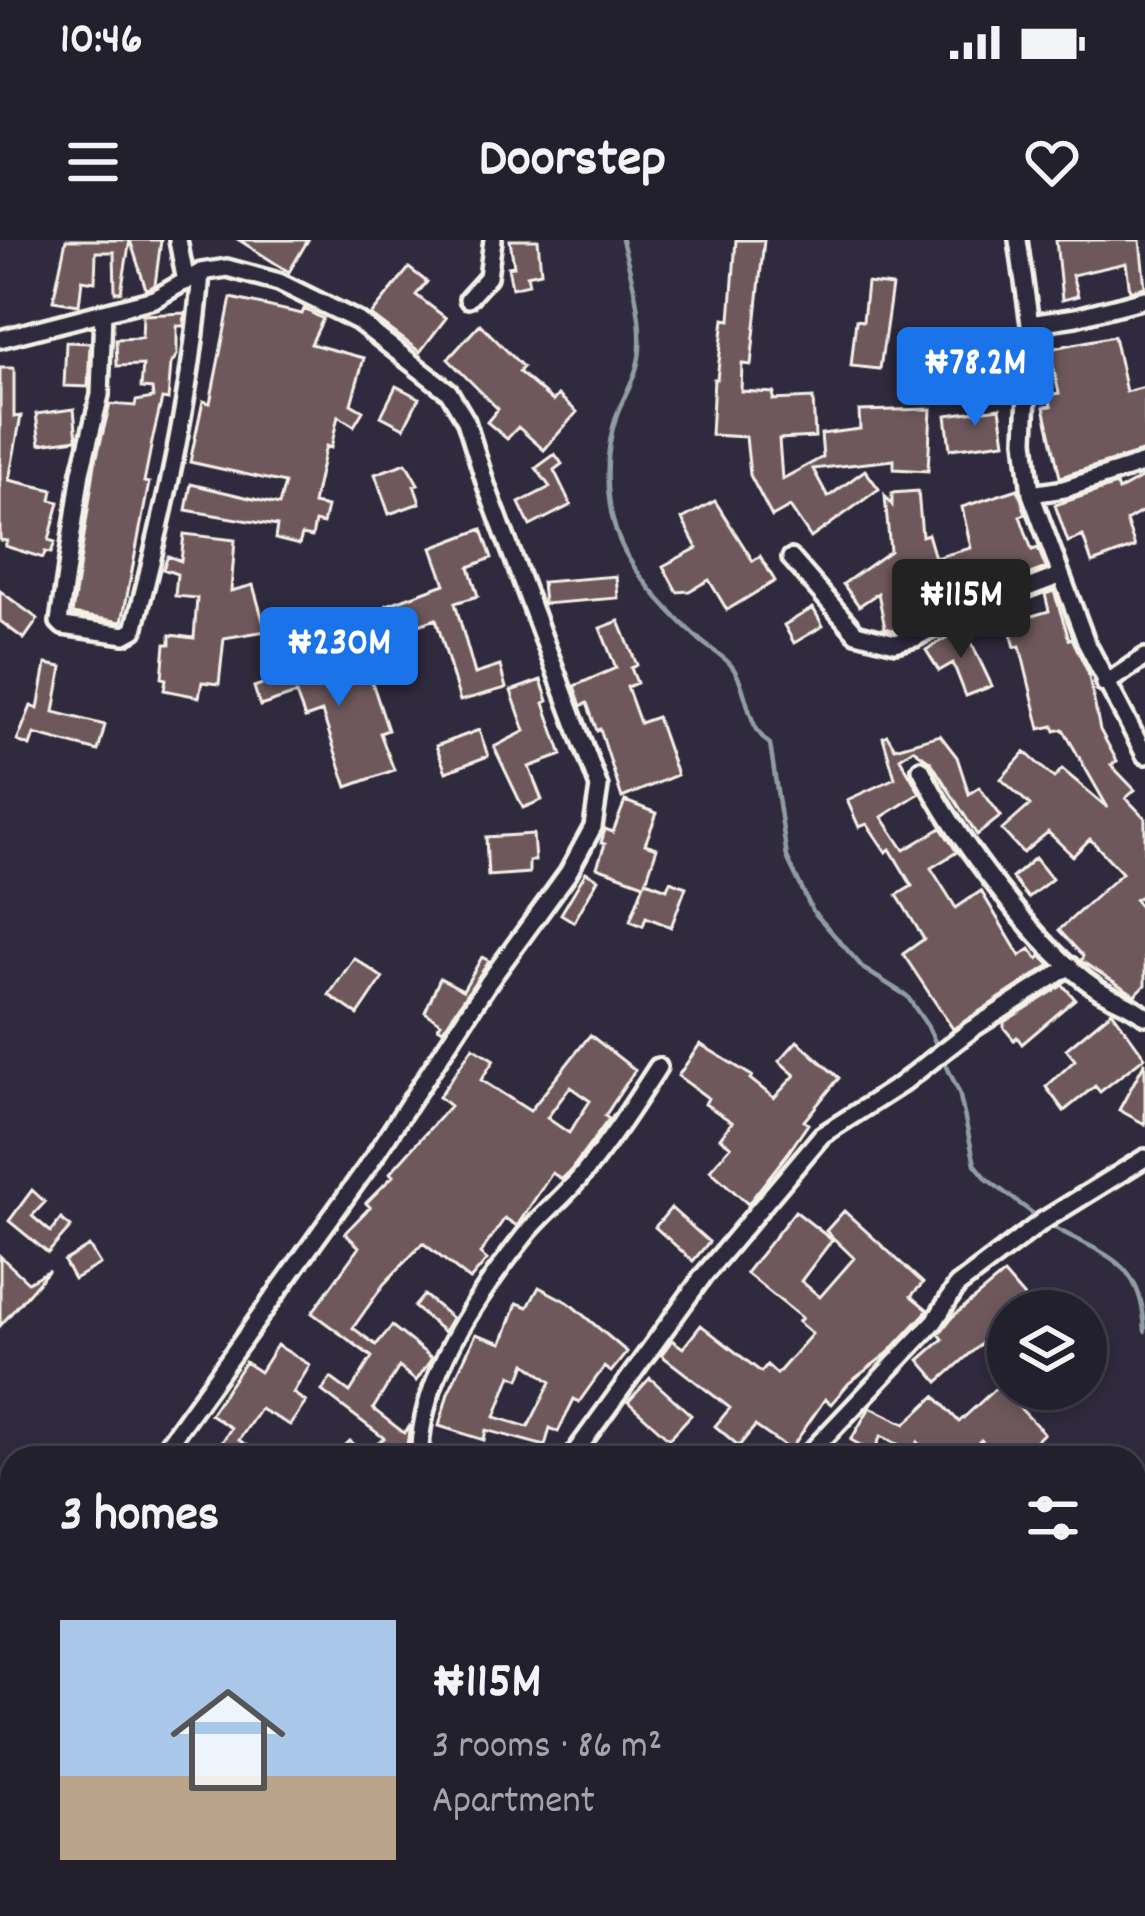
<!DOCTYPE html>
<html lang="en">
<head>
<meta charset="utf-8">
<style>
  body { margin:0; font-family:Dekko,sans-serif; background:#2f2d3a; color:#f1f3f6; height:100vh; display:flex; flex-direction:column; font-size:45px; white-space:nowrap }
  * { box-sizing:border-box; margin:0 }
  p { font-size:39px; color:#a3a3aa }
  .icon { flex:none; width:66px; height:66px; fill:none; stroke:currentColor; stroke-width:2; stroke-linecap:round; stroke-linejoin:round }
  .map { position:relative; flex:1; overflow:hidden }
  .panel { position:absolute; left:0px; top:1206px; width:1146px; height:471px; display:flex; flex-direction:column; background:#23202e; border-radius:36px 36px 0 0; box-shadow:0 6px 18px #0003,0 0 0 3px #403e4a }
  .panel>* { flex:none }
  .fabs { position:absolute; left:987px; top:1050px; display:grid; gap:24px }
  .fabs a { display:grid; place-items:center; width:120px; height:120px; border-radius:50%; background:#23202e; box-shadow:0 6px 18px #0003,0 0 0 3px #403e4a; font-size:60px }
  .price { position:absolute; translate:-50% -102px; padding:0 27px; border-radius:12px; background:#1a73e8; color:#fff; font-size:39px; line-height:78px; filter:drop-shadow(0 3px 6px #0008) }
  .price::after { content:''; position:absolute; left:50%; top:72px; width:36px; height:27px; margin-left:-18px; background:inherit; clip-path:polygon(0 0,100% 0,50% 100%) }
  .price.on { background:#222; color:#fff }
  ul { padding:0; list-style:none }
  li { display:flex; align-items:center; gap:36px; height:300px; padding:0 60px }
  li span { display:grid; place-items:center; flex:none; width:336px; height:240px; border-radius:0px; color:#555 }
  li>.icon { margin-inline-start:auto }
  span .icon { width:144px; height:144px; fill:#fffc; stroke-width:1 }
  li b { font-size:51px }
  h2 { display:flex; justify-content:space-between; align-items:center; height:144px; padding:0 60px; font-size:51px }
  .status { display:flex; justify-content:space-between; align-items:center; height:84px; padding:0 60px; background:#23202e; direction:ltr }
  .status svg { height:33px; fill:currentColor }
  header { display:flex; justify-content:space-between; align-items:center; height:156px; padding:0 60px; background:#23202e; font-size:54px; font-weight:700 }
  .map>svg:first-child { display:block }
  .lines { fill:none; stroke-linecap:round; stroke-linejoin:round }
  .stream { stroke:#909ea3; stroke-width:4.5 }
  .building { fill:#6e595c; stroke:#f4f1e8; stroke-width:3; fill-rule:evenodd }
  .street-casing { stroke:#f4f1e8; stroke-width:24 }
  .primary-casing { stroke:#f4f1e8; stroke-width:33 }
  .street { stroke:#2f2a3d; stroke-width:15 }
  .primary { stroke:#2f2a3d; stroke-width:24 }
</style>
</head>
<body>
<div class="status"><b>10:46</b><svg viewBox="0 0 49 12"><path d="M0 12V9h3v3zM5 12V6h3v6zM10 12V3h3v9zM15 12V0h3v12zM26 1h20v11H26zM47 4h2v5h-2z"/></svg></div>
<header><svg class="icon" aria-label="menu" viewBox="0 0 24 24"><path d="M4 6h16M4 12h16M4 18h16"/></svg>Doorstep<svg class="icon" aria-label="heart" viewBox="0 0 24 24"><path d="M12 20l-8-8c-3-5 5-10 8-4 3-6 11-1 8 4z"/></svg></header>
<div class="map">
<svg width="1145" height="1676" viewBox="0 0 1145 1676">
  <rect width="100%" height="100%" fill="#2f2a3d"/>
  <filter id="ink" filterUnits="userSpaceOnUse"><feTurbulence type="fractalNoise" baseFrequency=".00833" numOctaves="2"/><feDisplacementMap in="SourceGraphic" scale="24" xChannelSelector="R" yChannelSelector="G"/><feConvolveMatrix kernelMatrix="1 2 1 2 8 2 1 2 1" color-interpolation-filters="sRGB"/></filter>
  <g filter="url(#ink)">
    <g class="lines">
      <!-- stream -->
      <path class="stream" d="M 622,0 C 631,34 642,73 640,108 C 639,134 624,154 616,177 C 602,220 605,281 629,319 C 649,351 674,377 701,401 C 710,409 722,415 730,424 C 750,448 744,485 770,504 L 787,617 L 812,670 L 864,729 L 907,756 L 928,787 L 959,852 L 975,924 L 988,940 L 1039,978
        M 1048,984 C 1103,1016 1142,1017 1145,1091"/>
    </g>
    <!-- building -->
    <path class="building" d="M 66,0 L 130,0 L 121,52 L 115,52 L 114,12 L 96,12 L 95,42 L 82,40 L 79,65 L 53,61 Z
      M 130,0 L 161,0 L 155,45 L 149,48 L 146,49 Z
      M 239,0 L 308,0 L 289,32 Z
      M 510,0 L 538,0 L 541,32 L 527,35 L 529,44 L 512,48 L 508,27 L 514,26 Z
      M 736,0 L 764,0 L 751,125 L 742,124 L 741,151 L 774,153 L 773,160 L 813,158 L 815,197 L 779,199 L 782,239 L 823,217 L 821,194 L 860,189 L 859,171 L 931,169 L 928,231 L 894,229 L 894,220 L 813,229 L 828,257 L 865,230 L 879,249 L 811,298 L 790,267 L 772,277 L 750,235 L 746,197 L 711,195 L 714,139 L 717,139 L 724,79 L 730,80 Z
      M 1056,0 L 1140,0 L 1145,47 L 1130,51 L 1126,23 L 1072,35 L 1078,56 L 1062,60 Z
      M 409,28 L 427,42 L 416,55 L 446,78 L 420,112 L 371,75 Z
      M 867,43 L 892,46 L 880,129 L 851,126 L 856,80 L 863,81 Z
      M 231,58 L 302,74 L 304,69 L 323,79 L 311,104 L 364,118 L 351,164 L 363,171 L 354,186 L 338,176 L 331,208 L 326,206 L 324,213 L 313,264 L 327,267 L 323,284 L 315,282 L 312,297 L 302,295 L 299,305 L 275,299 L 277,286 L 186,270 L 191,244 L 279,265 L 285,243 L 190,222 L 203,161 L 210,163 Z
      M 185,73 L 184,86 L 177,86 L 177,115 L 171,124 L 168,160 L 162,159 L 153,197 L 144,242 L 149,243 L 122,382 L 72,374 L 95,224 L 110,164 L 135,166 L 136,161 L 153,158 L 152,149 L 141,148 L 143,125 L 117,126 L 116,99 L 142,98 L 143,75 Z
      M 480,84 L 523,127 L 519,132 L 553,161 L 558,155 L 577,172 L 544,210 L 518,187 L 507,199 L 487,182 L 498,169 L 448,119 Z
      M 1114,96 L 1126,152 L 1145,147 L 1145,211 L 1060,237 L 1044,167 L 1051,166 L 1049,155 L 1059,153 L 1049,109 Z
      M 66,102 L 90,103 L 88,147 L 64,146 Z
      M 0,128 L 14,128 L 14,177 L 21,176 L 9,240 L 53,250 L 51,260 L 59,262 L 49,300 L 55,302 L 51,313 L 45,312 L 43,318 L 5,306 L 7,301 L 0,300 Z
      M 396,146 L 419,158 L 404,188 L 381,176 Z
      M 1000,168 L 1005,202 L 950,209 L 946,175 Z
      M 74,169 L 77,199 L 40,204 L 36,174 Z
      M 555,214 L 562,224 L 554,230 L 571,265 L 530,286 L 519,263 L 550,247 L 536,228 Z
      M 406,223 L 418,244 L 414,245 L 420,263 L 389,274 L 375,234 Z
      M 1145,236 L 1145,270 L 1126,281 L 1135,307 L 1092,323 L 1083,296 L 1068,302 L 1055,265 L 1116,245 L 1118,251 Z
      M 1018,249 L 1026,274 L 1020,276 L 1032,310 L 1038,308 L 1046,328 L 951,364 L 912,386 L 893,390 L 885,388 L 878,353 L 859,366 L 843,344 L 890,311 L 885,256 L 892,265 L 892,253 L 918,251 L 922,296 L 928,294 L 935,318 L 971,308 L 962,267 Z
      M 715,261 L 753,321 L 760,316 L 775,341 L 727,370 L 709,340 L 689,351 L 677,352 L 663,326 L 697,308 L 682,279 Z
      M 482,289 L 492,318 L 469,327 L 478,356 L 455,363 L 475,434 L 500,426 L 506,448 L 460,461 L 436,379 L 396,393 L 387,365 L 445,344 L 432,308 Z
      M 184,294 L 235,300 L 231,351 L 253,345 L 266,391 L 224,398 L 219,444 L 202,442 L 199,457 L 164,450 L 166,439 L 162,438 L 165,404 L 170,404 L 170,395 L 194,398 L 197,358 L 175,356 L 177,334 L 163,329 L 168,316 L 181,321 Z
      M 616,336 L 618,358 L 544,364 L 542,342 Z
      M 0,351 L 38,379 L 24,399 L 0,381 Z
      M 1054,351 L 1069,399 L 1072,398 L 1088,432 L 1100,490 L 1117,521 L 1111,525 L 1135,550 L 1126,558 L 1145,578 L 1145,653 L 1135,660 L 1145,672 L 1145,745 L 1135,755 L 1081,721 L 1083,716 L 1059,690 L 1122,633 L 1090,599 L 1073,616 L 1048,592 L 1023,613 L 1002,590 L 1030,565 L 1001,539 L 1025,512 L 1054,538 L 1062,529 L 1108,568 L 1063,489 L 1055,491 L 1053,486 L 1040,489 L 1020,406 L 1015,407 L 1008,383 L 1049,371 L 1045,354 Z
      M 813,368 L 823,386 L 794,403 L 784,385 Z
      M 619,381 L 637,425 L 631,428 L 637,443 L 627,447 L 640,483 L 657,477 L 677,535 L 622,558 L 600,489 L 597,491 L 587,463 L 581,466 L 574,446 L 616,428 L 600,388 Z
      M 964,387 L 992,446 L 966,456 L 953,423 L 939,431 L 926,410 Z
      M 356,394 L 388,490 L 380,493 L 394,530 L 347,547 L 322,472 L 305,478 L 296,454 L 260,466 L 254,447 L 289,434 L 284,421 L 311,411 L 318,433 L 351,423 L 343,398 Z
      M 46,424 L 62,427 L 54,472 L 105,485 L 98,511 L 34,494 L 30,506 L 17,501 L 31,466 L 38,469 Z
      M 541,440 L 548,461 L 544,463 L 562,515 L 529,527 L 542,560 L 523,568 L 494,507 L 525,491 L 511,451 Z
      M 479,490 L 488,516 L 446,532 L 436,506 Z
      M 887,495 L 895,508 L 940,495 L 957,517 L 969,554 L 979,547 L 1001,576 L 977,595 L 931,522 L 913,509 L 900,518 L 920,553 L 882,577 L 904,610 L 941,588 L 957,612 L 931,628 L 956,668 L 981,651 L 1020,716 L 1030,709 L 1038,719 L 1041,716 L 1050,725 L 953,789 L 903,714 L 924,699 L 897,655 L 912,646 L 890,609 L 886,612 L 867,584 L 859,587 L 847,560 L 895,538 L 883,497 Z
      M 625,561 L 657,573 L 645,604 L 657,608 L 646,641 L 667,649 L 670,641 L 686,647 L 671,687 L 646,677 L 643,686 L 630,681 L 644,644 L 597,627 L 605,604 L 601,603 L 605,589 L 613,592 Z
      M 533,594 L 535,621 L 529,621 L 529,633 L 488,636 L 486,597 Z
      M 1035,618 L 1052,639 L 1028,658 L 1012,638 Z
      M 586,632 L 598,639 L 574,682 L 561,674 Z
      M 482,717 L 489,721 L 443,790 L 438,787 L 441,783 L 425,772 L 440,738 L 463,750 Z
      M 354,718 L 383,738 L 358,775 L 329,755 Z
      M 1063,745 L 1075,759 L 1022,804 L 1017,797 L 1014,800 L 1004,788 L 1004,782 Z
      M 1112,771 L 1145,817 L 1100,852 L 1095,846 L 1064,871 L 1046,847 L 1075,820 L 1066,809 Z
      M 590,795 L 635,830 L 605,876 L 609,879 L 572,929 L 562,939 L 552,933 L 517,986 L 505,978 L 480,1014 L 487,1020 L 470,1040 L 423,1003 L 384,1044 L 353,1088 L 376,1105 L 392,1086 L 432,1118 L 416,1141 L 399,1127 L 373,1169 L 404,1193 L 410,1185 L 405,1218 L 332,1218 L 350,1201 L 363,1215 L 384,1198 L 322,1151 L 331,1138 L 350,1152 L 372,1117 L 312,1073 L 359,1007 L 345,993 L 370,967 L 366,963 L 393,936 L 390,933 L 450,866 L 439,857 L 473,807 L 494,820 L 481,840 L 530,871 ZM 570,847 L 590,861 L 569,893 L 547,878 Z
      M 797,801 L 839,838 L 804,881 L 808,884 L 788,913 L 748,964 L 710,930 L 731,906 L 720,898 L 732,882 L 705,864 L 708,858 L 678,836 L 700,804 L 752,836 L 750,839 L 774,858 L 795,835 L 779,821 Z
      M 1145,822 L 1145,884 L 1119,870 Z
      M 32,950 L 45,962 L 32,976 L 51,992 L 61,979 L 71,987 L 48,1013 L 9,981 Z
      M 671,968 L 709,1002 L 693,1021 L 655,987 Z
      M 795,971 L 832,1000 L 801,1041 L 820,1057 L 854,1018 L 826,991 L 844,971 L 923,1043 L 911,1056 L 928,1070 L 888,1113 L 849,1143 L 831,1164 L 825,1159 L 790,1210 L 755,1186 L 739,1206 L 715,1186 L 730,1168 L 661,1115 L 672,1100 L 683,1108 L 701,1085 L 761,1132 L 767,1125 L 777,1134 L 812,1094 L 798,1082 L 802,1078 L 746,1033 Z
      M 89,1006 L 100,1024 L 74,1039 L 64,1021 Z
      M 0,1016 L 28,1042 L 49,1030 L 0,1086 Z
      M 1004,1034 L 1036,1071 L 1008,1071 L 1008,1098 L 999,1088 L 938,1142 L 919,1120 L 943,1099 L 939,1094 L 952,1077 Z
      M 539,1047 L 569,1063 L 627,1112 L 611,1132 L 604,1127 L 579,1162 L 574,1159 L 558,1192 L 550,1188 L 545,1206 L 486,1190 L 484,1200 L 439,1186 L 448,1153 L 476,1094 L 502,1103 L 517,1063 L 528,1067 ZM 526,1123 L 551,1142 L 528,1187 L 495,1177 L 511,1135 L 520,1139 Z
      M 424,1055 L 452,1078 L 444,1092 L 414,1067 Z
      M 277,1105 L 310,1125 L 293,1153 L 306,1162 L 290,1185 L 260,1169 L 239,1200 L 265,1218 L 212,1218 L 231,1188 L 210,1174 L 245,1122 L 260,1132 Z
      M 1008,1137 L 1008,1149 L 1030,1149 L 1016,1164 L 1044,1193 L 1019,1218 L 999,1218 L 981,1200 L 964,1218 L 932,1218 L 918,1202 L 914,1212 L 881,1196 L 873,1212 L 851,1200 L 870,1167 L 905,1184 L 935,1156 L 959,1182 Z
      M 650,1138 L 691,1175 L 669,1199 L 628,1162 Z"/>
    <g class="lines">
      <defs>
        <path id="street" d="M 178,0 L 186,42
          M 1018,0 L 1030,84 L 1025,200 L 1031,254 L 1086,402 L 1145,515
          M 468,59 L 488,37 L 493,0
          M 103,72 L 100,155 L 81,232 L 59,382 L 63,386 L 125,395 L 134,390 C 164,274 192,152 201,32
          M 1030,84 L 1076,77 L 1145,59
          M 0,99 L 154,59 L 201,32 L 227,28 L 279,42 L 358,81 L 449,152 L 466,181 L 486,245 L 599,547 L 593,587 L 568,633 L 488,743 L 370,923 L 158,1218
          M 1031,254 L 1064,249 L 1145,223
          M 791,318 L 856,393 L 895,403 L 915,398 L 956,375 L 1059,336
          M 1105,444 L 1145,417
          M 921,529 C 952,593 1037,709 1096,748 C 1112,759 1130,763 1145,776
          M 420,1218 C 418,1139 477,1056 525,995 C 543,973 565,956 583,934 C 611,900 634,864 658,827
          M 571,1218 L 704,1035 L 822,895 L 900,845 L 972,789 L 1070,726
          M 805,1218 L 935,1081 L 957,1046 L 1043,981 L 1145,918
          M 1134,1251 L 1145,1253
          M 0,1339 L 12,1350
          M 1134,1402 L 1145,1415
          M 1134,1469 L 1145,1462
          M 391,1665 L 403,1676
          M 267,1676 L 276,1665
          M 421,1676 L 438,1665"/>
        <path id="primary" d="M 0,1394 L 12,1404
          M 0,1429 L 12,1438
          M 297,1665 L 310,1676
          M 334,1665 L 347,1676"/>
      </defs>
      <!-- street casing -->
      <use href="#street" class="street-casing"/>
      <!-- primary casing -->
      <use href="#primary" class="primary-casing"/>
      <!-- street -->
      <use href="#street" class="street"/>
      <!-- primary -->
      <use href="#primary" class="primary"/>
    </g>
  </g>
</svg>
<div class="fabs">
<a><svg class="icon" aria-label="layers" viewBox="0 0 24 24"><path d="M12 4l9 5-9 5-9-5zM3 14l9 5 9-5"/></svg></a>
</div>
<b class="price" style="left:975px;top:189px">₦78.2M</b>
<b class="price on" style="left:961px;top:421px">₦115M</b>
<b class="price" style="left:339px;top:469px">₦230M</b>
<section class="panel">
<h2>3 homes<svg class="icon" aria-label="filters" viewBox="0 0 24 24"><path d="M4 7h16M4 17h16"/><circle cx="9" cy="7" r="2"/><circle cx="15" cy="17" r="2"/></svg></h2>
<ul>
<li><span style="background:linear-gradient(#a9c7e8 65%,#b9a48a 0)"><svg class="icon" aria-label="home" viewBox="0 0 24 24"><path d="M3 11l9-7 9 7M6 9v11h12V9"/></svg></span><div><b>₦115M</b><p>3 rooms · 86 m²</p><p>Apartment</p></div></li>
</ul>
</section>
</div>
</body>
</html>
